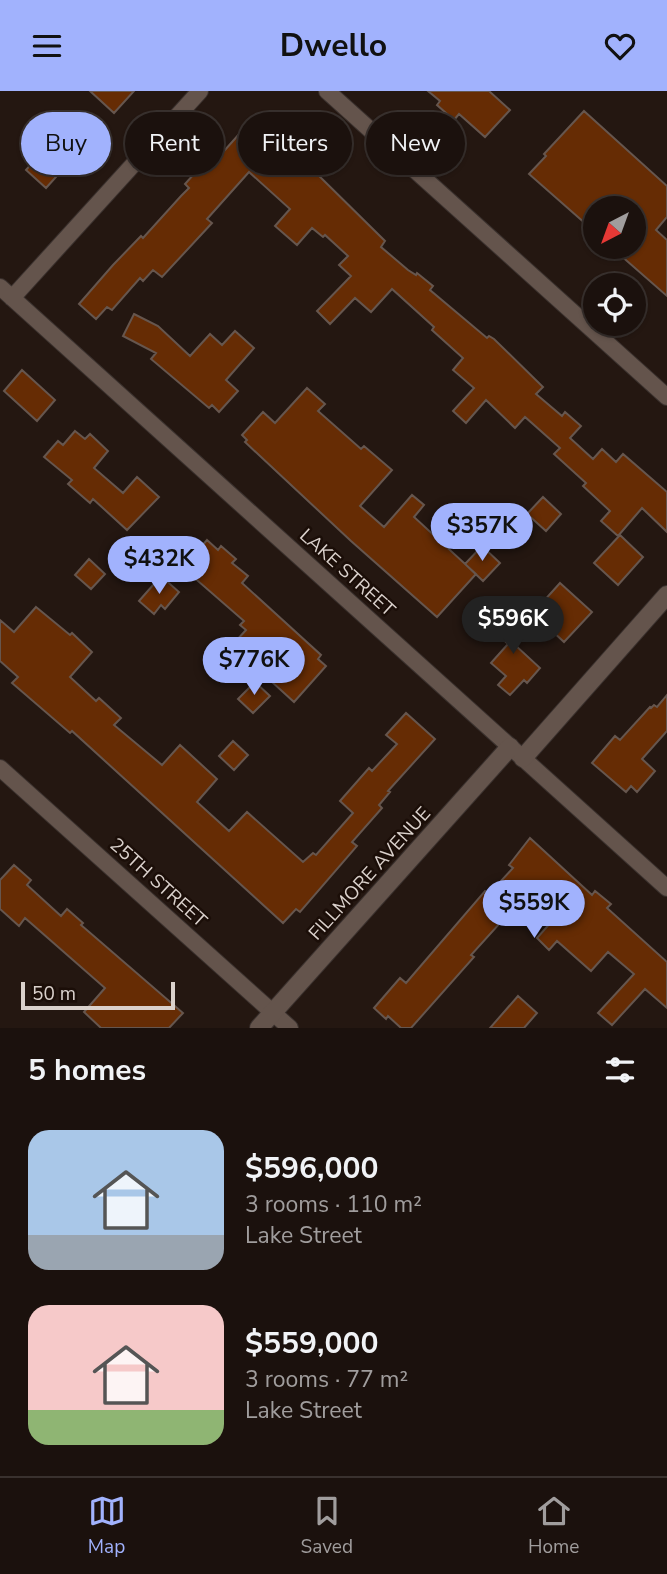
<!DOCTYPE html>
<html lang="en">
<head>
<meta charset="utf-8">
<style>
  body { margin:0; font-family:"Nunito Sans",sans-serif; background:#281f1b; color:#f1f3f6; height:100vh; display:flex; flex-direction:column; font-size:26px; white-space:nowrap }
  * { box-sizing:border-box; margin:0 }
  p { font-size:23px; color:#a09d9d }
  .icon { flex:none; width:38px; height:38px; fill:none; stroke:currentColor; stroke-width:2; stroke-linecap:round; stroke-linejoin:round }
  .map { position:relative; height:937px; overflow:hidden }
  .drawer { display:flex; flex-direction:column; background:#1b110d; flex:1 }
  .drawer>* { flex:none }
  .hud { position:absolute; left:21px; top:21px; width:626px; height:63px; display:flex; gap:14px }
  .needle { width:46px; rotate:221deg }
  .fabs { position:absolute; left:583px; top:105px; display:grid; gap:14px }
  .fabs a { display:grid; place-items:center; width:63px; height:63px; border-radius:50%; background:#1b110d; box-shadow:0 2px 5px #0004,0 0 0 2px #39312e; font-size:35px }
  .scale { position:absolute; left:21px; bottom:18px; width:154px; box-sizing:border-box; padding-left:7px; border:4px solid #dad1cc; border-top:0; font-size:19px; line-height:24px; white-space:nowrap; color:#dad1cc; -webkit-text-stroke:5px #1b0e08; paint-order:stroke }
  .price { position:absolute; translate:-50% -60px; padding:0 16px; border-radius:24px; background:#a1b2fd; color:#111; font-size:23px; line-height:46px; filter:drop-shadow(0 2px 4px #0008) }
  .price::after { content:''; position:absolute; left:50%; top:42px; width:21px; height:16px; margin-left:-10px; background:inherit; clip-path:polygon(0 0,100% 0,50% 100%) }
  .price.active { background:#222; color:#fff }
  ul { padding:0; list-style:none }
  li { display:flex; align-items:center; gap:21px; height:175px; padding:0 28px }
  li span { display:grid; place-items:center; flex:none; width:196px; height:140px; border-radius:21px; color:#555 }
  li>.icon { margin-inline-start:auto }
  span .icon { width:84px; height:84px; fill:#fffc; stroke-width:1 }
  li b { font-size:30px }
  h2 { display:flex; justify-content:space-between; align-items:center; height:84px; padding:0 28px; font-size:30px }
  .pill { padding:0 24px; border-radius:32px; background:#1b110d; box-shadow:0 2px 5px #0004,0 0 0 2px #39312e; font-size:24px; line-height:63px }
  .pill.active { background:#a1b2fd; color:#111 }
  header { display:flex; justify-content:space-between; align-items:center; height:91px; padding:0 28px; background:#a1b2fd; color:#111; font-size:32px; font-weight:700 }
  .tab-bar { display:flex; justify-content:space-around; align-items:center; height:98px; border-top:2px solid #39312e; background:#1b110d; font-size:19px; color:#a09d9d }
  .tab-bar a { display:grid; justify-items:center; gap:4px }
  .tab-bar .active { color:#a1b2fd }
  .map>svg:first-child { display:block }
  .building { fill:#662c04; stroke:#66564e; stroke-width:2 }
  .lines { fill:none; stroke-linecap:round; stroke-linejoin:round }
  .minor-casing { stroke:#3a312e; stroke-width:18 }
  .tertiary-casing { stroke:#3a312e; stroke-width:20 }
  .minor { stroke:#64544c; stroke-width:16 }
  .tertiary { stroke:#64544c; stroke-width:18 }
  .labels { text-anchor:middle; stroke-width:5; stroke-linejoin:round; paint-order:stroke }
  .street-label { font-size:19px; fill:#dad1cc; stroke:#1b0e08 }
</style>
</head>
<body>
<header><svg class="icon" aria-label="menu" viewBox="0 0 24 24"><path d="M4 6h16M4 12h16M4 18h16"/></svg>Dwello<svg class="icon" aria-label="heart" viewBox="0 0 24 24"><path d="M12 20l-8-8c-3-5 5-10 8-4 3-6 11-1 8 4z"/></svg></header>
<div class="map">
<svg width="667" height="937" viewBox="0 0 667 937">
  <rect width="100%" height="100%" fill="#241711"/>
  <!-- building -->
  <path class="building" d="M 90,0 L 134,0 L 114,22 Z
    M 428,0 L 489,0 L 510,19 L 485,46 L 459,23 L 454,29 L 437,14 L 440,10 Z
    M 584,20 L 667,95 L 667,126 L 656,139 L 667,149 L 667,205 L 611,156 L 634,156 L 634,117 L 595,117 L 595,141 L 529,83 L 546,65 L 544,63 Z
    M 249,32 L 304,81 L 309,75 L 385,150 L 381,156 L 408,179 L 416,184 L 417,182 L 433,195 L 430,199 L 487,247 L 489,245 L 494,248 L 543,296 L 536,303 L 562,325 L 565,321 L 581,335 L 570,347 L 593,368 L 602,358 L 616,371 L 623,363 L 667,401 L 667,441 L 642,417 L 618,445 L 601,430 L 610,420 L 583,395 L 586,392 L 554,363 L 560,357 L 525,326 L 515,337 L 486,309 L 466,332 L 453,320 L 474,297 L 453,279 L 463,267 L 432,239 L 434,236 L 392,198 L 371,221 L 355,207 L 330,233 L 317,220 L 351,185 L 339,174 L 348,165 L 325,144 L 323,146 L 312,137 L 297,154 L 275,135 L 290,118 L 249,81 L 207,128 L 212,132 L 162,186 L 153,179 L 143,190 L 140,187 L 112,219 L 107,216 L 96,228 L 79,213 L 113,174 L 141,145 L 143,147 L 181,105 L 189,97 L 185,93 L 203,73 L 208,78 Z
    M 61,40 L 78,55 L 71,63 L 74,66 L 46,97 L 26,79 Z
    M 134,223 L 158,235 L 190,265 L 210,243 L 222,254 L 235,240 L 254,257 L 226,289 L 238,300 L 219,321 L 212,314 L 209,317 L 151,268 L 156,262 L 123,245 Z
    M 22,279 L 55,309 L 37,330 L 4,300 Z
    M 307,297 L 325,313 L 318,320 L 361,358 L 364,355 L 392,379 L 360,415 L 384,436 L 412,404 L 424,414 L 414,426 L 476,483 L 437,526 L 351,450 L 245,351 L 247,349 L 242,344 L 263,321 L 275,332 Z
    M 75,340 L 85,348 L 90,343 L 108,360 L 94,377 L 123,402 L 137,386 L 159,406 L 127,439 L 93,408 L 90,412 L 68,393 L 72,389 L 44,366 L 58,350 L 63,354 Z
    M 543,406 L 561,423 L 546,440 L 527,423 Z
    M 620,444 L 643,466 L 618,494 L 594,472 Z
    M 207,449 L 218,459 L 221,455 L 236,468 L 232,472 L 248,485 L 242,492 L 321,564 L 318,568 L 326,575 L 294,611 L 272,591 L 287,575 L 259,551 L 250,562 L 236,550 L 246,539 L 240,534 L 244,530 L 183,477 Z
    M 482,455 L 500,472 L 483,490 L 465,473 Z
    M 89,468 L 105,483 L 91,498 L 75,484 Z
    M 161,485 L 179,501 L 165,518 L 161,514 L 154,523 L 139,510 Z
    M 560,492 L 592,521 L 564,551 L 533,522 Z
    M 36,516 L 70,544 L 72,542 L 92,561 L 70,586 L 96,610 L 99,607 L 121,627 L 114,634 L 162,674 L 180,654 L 217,688 L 197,711 L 229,740 L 247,721 L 303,771 L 313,762 L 316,764 L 353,722 L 340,710 L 369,677 L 372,680 L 397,653 L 386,644 L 406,622 L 435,648 L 388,700 L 390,701 L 379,714 L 382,717 L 352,751 L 357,755 L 300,821 L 296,818 L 283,832 L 72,640 L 70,642 L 12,592 L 18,586 L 0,570 L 0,529 L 14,541 Z
    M 508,521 L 528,539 L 515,554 L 540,577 L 527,592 L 524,589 L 510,604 L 498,594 L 506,585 L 491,572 L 508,553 L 496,542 L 501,537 L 496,534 Z
    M 255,591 L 270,605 L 253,622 L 238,608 Z
    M 667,604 L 667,640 L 642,668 L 655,680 L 637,701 L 631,695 L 626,701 L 592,672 L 615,645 L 620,649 L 650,616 L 651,617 L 654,614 L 657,616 Z
    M 233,650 L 248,664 L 234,679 L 219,665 Z
    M 530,747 L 592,804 L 595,800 L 611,813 L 607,817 L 667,871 L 667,917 L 645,898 L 612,934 L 598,922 L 634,883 L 608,861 L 591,880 L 557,850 L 549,859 L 537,847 L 568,812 L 546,791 L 514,825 L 510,821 L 471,864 L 474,866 L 411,937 L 401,937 L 388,925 L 386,928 L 374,917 L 400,887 L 406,892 L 485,800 L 489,803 L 513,777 L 509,774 Z
    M 14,774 L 31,789 L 27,794 L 61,825 L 67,818 L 83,832 L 81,834 L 183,922 L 169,937 L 101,937 L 84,921 L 105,897 L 25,827 L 19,835 L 0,818 L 0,789 Z
    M 518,905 L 537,922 L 524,937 L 490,937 Z"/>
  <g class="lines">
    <defs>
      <path id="minor" d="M 327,0 L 667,306
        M 0,196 L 667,797
        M 12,207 L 200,0
        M 0,677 L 290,937"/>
      <path id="tertiary" d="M 523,667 L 667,504
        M 259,937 L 510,656"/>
    </defs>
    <!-- minor casing -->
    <use href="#minor" class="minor-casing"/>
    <!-- tertiary casing -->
    <use href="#tertiary" class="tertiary-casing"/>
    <!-- minor -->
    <use href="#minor" class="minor"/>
    <!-- tertiary -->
    <use href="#tertiary" class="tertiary"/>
  </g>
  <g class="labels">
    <!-- street labels -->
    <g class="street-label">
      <text transform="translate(348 481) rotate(42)" y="7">LAKE STREET</text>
      <text transform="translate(369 782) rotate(-48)" y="7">FILLMORE AVENUE</text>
      <text transform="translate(159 791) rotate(42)" y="7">25TH STREET</text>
    </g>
  </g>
</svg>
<div class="fabs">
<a><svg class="needle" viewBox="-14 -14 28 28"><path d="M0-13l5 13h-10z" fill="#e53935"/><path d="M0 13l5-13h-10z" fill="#a09d9d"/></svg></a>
<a><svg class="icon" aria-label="locate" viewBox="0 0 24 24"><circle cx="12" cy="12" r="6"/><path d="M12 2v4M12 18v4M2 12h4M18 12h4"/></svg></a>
</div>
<div class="scale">50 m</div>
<b class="price" style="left:482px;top:472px">$357K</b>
<b class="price" style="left:159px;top:505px">$432K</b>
<b class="price active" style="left:513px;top:565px">$596K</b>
<b class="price" style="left:254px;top:606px">$776K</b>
<b class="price" style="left:534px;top:849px">$559K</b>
<div class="hud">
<a class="pill active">Buy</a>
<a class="pill">Rent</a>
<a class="pill">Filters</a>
<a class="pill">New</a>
</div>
</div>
<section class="drawer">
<h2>5 homes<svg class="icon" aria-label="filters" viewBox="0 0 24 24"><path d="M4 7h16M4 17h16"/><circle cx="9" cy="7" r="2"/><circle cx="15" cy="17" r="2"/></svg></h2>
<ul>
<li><span style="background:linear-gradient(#a9c7e8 75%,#9aa5b1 0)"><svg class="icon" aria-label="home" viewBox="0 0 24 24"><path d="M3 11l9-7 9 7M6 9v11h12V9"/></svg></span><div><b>$596,000</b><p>3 rooms · 110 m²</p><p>Lake Street</p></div></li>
<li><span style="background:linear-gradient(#f6c9c9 75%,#8fb573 0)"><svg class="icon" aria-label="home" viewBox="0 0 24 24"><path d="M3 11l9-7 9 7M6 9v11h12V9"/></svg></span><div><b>$559,000</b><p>3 rooms · 77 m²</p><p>Lake Street</p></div></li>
</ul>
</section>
<nav class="tab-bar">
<a class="active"><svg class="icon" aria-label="map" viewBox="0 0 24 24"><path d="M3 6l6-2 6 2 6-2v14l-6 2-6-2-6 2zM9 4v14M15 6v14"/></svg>Map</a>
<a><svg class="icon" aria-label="saved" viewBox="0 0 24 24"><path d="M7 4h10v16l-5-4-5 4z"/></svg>Saved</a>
<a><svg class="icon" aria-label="home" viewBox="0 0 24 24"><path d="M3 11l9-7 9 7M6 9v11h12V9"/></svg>Home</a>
</nav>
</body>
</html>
